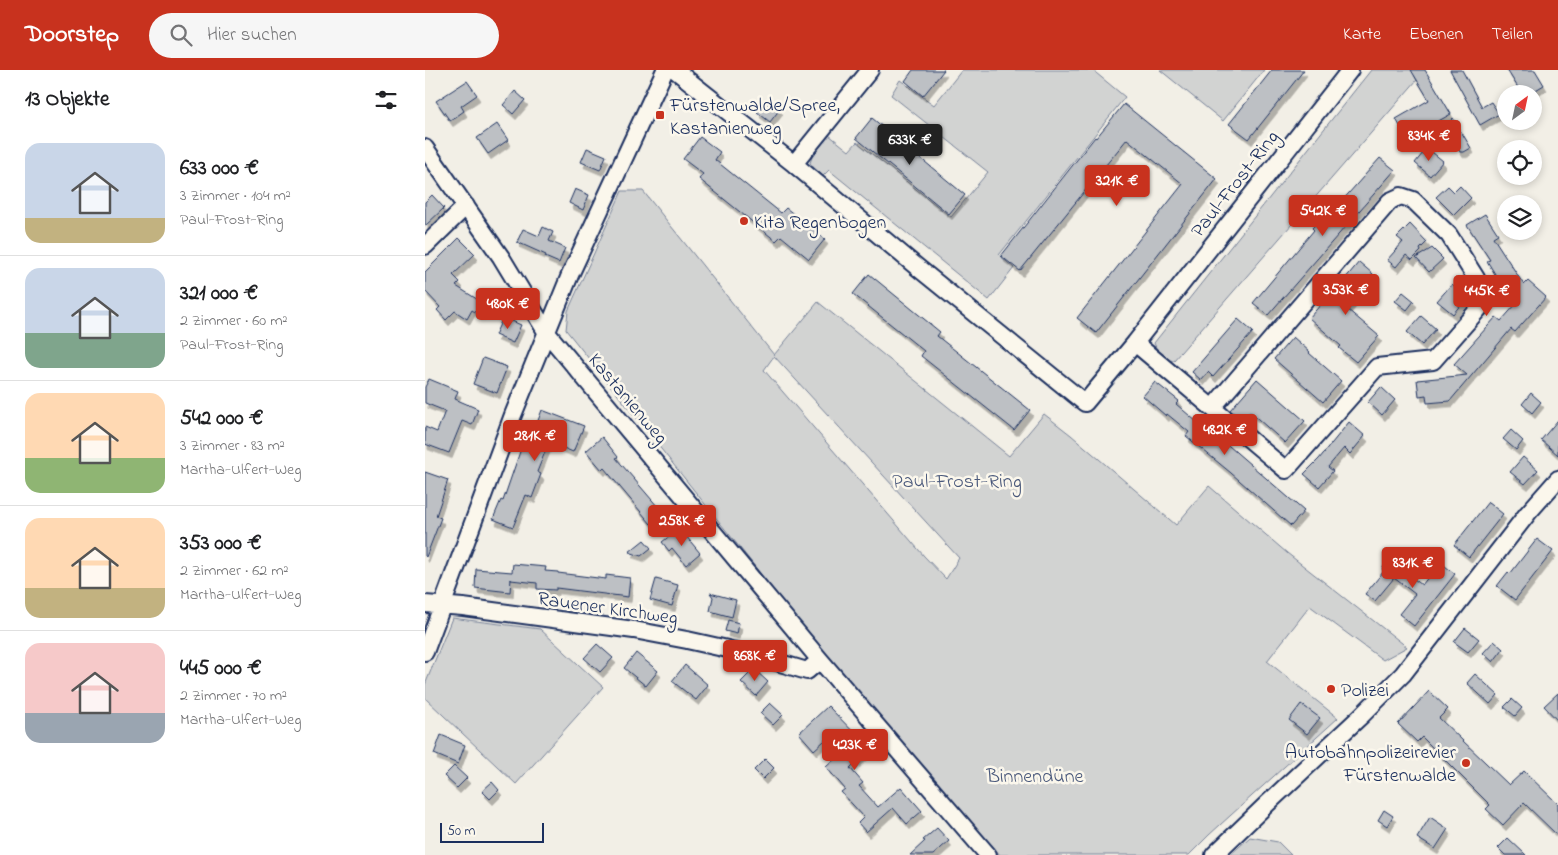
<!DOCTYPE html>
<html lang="de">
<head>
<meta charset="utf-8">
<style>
  body { margin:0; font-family:"Indie Flower",sans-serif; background:#f6f6f6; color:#202124; height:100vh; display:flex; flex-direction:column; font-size:19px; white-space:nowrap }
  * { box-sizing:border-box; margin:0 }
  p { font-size:16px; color:#757577 }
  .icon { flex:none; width:28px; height:28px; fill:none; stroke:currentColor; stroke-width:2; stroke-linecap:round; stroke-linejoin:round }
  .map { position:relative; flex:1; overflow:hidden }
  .drawer { display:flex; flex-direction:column; background:#fff; width:425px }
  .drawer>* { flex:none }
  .needle { width:32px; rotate:33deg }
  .controls { position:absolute; left:1072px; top:15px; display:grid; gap:10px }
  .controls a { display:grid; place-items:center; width:45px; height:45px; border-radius:50%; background:#fff; box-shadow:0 2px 8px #0003; font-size:25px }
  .scale { position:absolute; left:15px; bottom:12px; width:104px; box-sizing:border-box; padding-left:5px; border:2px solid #1b2f5e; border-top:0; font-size:14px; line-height:18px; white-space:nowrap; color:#1b2f5e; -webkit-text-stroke:4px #fbf7ec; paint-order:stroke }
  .price { position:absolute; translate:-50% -42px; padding:0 11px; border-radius:5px; background:#c8321e; color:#fff; font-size:16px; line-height:32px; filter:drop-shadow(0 1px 2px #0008) }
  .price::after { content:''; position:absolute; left:50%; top:30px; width:15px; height:11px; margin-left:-8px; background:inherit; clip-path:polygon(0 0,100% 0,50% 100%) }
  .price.current { background:#222; color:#fff }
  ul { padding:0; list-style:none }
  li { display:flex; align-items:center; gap:15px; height:125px; padding:0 25px }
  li+li { border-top:1px solid #e0e0e0 }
  li span { display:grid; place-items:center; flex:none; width:140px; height:100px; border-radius:15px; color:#555 }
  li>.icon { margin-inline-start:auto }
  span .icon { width:60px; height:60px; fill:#fffc; stroke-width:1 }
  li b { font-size:21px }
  h2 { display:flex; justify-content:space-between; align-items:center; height:60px; padding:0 25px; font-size:21px }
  header { display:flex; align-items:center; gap:30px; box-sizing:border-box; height:70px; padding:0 25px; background:#c8321e; color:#fff }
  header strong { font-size:24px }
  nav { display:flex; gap:28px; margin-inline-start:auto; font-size:18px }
  .search { width:350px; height:45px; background:#f6f6f6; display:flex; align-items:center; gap:12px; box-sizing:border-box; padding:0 18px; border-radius:28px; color:#757577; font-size:19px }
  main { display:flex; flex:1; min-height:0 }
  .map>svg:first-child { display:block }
  .green { fill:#d2d3d2; stroke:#768198; fill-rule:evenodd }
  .building { fill:#bdc0c4; stroke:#1b2f5e; filter:url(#shadow) }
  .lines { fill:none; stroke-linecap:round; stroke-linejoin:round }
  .minor-casing { stroke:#1b2f5e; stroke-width:20 }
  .minor { stroke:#fbf7ec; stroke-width:16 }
  .poi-dot { fill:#c8321e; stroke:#fbf7ec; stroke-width:2 }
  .labels { text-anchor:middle; stroke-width:5; stroke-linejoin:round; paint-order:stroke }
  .poi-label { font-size:20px; fill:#1b2f5e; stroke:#fbf7ec; text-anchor:start }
  .street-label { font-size:20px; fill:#1b2f5e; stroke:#fbf7ec }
  .park-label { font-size:20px; fill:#49587b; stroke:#fbf7ec }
</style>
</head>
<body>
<header>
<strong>Doorstep</strong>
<div class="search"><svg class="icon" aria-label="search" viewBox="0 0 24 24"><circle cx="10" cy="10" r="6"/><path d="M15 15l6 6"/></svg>Hier suchen</div>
<nav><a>Karte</a><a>Ebenen</a><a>Teilen</a></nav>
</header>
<main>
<section class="drawer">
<h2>13 Objekte<svg class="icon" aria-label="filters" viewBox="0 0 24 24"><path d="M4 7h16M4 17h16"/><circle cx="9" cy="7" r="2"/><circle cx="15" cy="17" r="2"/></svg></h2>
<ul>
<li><span style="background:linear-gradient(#c9d6e8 75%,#c2b280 0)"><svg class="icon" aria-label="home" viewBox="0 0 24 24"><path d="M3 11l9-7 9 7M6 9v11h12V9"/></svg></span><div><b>633 000 €</b><p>3 Zimmer · 104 m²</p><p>Paul-Frost-Ring</p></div></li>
<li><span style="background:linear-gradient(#c9d6e8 65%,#7fa58c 0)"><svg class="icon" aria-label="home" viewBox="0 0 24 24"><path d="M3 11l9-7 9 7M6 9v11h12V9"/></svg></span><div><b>321 000 €</b><p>2 Zimmer · 60 m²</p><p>Paul-Frost-Ring</p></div></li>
<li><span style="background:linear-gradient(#ffd9b3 65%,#8fb573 0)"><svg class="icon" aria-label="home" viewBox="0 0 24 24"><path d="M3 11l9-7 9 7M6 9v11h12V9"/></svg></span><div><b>542 000 €</b><p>3 Zimmer · 83 m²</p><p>Martha-Ulfert-Weg</p></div></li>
<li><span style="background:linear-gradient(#ffd9b3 70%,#c2b280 0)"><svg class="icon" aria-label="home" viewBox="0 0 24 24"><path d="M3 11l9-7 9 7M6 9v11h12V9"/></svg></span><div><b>353 000 €</b><p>2 Zimmer · 62 m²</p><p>Martha-Ulfert-Weg</p></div></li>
<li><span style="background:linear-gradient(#f6c9c9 70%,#9aa5b1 0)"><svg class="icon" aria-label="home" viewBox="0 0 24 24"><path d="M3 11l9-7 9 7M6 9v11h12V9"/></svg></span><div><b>445 000 €</b><p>2 Zimmer · 70 m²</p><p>Martha-Ulfert-Weg</p></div></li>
</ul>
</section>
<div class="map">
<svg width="1133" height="785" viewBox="0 0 1133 785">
  <defs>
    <filter id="shadow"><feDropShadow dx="3" dy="5.5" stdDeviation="0" flood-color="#0004"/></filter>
  </defs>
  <rect width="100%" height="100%" fill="#f2efe6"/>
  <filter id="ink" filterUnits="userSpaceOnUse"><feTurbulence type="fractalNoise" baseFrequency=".02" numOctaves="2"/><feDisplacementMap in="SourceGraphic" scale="10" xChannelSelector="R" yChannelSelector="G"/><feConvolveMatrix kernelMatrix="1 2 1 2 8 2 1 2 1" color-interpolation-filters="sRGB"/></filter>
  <g filter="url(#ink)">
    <!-- green -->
    <path class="green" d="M 537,0 L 670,0 L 671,3 L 700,27 L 574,185 L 589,198 L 564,230 L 404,100 L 398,106 L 390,99 L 385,93 L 387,87 L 404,65 L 424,81 L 432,72 L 526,147 L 563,102 L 466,25 L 475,10 L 509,35 Z
      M 735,0 L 839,0 L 798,51 Z
      M 946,0 L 987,0 L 992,10 L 749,290 L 741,291 L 735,287 L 729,273 Z
      M 197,121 L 218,121 L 349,285 L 393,232 L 584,386 L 619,344 L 646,365 L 751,455 L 784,416 L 862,483 L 982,577 L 958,590 L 885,536 L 842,591 L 913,648 L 784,765 L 764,785 L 575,785 L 383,563 L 141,260 L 143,241 ZM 349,286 L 534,488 L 521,509 L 499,486 L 339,300 Z
      M 27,548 L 115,559 L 178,617 L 91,714 L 0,628 L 0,615 Z
      M 825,767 L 853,772 L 866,785 L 805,785 Z"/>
    <!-- building -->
    <path class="building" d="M 488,0 L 519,0 L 498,26 L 480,11 Z
      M 847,0 L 879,0 L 824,69 L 804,54 Z
      M 986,0 L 1000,0 L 1026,44 L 985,67 L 981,67 L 971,49 L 1004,30 Z
      M 1025,0 L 1037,0 L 1057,37 L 1066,32 L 1074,44 L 1055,55 Z
      M 1082,0 L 1110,0 L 1119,15 L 1104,24 L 1097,24 Z
      M 42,11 L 52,25 L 36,36 L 39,41 L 25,51 L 11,31 Z
      M 90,21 L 100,30 L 88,44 L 78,35 Z
      M 342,29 L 355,39 L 345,52 L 332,42 Z
      M 699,34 L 792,109 L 671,263 L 652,248 L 758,114 L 702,69 L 595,201 L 576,186 L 670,67 L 671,68 Z
      M 447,48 L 540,125 L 524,144 L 431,68 Z
      M 1028,48 L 1046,78 L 1039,82 L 1035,82 L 1020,57 Z
      M 72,54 L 83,70 L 63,84 L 52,68 Z
      M 275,67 L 295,82 L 290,90 L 356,143 L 361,138 L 400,169 L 384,189 L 356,166 L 351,171 L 274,109 L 278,104 L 258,89 Z
      M 162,78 L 181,86 L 175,100 L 156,92 Z
      M 1002,78 L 1018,91 L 1005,106 L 990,93 Z
      M 955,88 L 970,100 L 843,245 L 828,233 L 889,160 L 887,158 L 897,147 L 900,150 Z
      M 1023,116 L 1029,122 L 1035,116 L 1046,128 L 1029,145 L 1011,127 Z
      M 150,119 L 164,125 L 158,140 L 144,133 Z
      M 7,125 L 19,138 L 0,156 L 0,132 Z
      M 1060,144 L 1073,164 L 1068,167 L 1099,215 L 1103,211 L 1121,227 L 1090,262 L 1086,259 L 1025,331 L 1002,333 L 1001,325 L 994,326 L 992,310 L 1042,305 L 1029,294 L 1071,247 L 1076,251 L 1092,233 L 1087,229 L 1089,227 L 1078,217 L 1062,191 L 1065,190 L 1042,155 Z
      M 985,154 L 1002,172 L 995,179 L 996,181 L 987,190 L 981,185 L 971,197 L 962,190 L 978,172 L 972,167 Z
      M 118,157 L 128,162 L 124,171 L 140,178 L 134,193 L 120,187 L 121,185 L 92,172 L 98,159 L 114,166 Z
      M 34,168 L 50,184 L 28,205 L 35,212 L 31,216 L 63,236 L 57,244 L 53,244 L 47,240 L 42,249 L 30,241 L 21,250 L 12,240 L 15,237 L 0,221 L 0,202 Z
      M 1007,178 L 1018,189 L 1004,202 L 991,188 Z
      M 934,192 L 948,204 L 930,225 L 932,227 L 922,239 L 954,266 L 931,292 L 914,278 L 916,276 L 884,248 L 903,226 L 905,227 Z
      M 444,204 L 515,262 L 512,266 L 605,340 L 589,360 L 496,286 L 499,281 L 428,224 Z
      M 1027,214 L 1042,227 L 1028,244 L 1012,231 Z
      M 978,222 L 989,231 L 982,240 L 970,231 Z
      M 996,246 L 1011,259 L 997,275 L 982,262 Z
      M 78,247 L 96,255 L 88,273 L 70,265 Z
      M 813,249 L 828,262 L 788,307 L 783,302 L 776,310 L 767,302 Z
      M 868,267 L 885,282 L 884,283 L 916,311 L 898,332 L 849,289 Z
      M 58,288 L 82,297 L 72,323 L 48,314 Z
      M 4,309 L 33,321 L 30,329 L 53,339 L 47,355 L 37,351 L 24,383 L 0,374 L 0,357 L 12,362 L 20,341 L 0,333 L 0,317 Z
      M 832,309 L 880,351 L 860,373 L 824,341 L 817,350 L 805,340 Z
      M 730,312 L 754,331 L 751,334 L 772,352 L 774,350 L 879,441 L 866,456 L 806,403 L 761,366 L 764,362 L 742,344 L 741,346 L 718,326 Z
      M 956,317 L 970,330 L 957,345 L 943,332 Z
      M 1106,323 L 1116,332 L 1107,343 L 1097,334 Z
      M 117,340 L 159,356 L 148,382 L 124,372 L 112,402 L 116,404 L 107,428 L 101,425 L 88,457 L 68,449 L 76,430 L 78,431 L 100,367 L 106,369 Z
      M 1133,350 L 1133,385 L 1116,370 Z
      M 924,352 L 940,366 L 925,384 L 919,378 L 903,397 L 908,401 L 894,417 L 879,404 L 894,389 Z
      M 1086,360 L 1098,371 L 1091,380 L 1078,369 Z
      M 177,367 L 193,387 L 191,388 L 239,444 L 226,454 L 179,398 L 177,400 L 161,381 Z
      M 1098,387 L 1113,400 L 1100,414 L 1085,402 Z
      M 0,402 L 23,410 L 11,446 L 16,448 L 1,487 L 0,486 Z
      M 1063,432 L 1078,444 L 1044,487 L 1029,475 Z
      M 251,461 L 258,469 L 261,466 L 275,483 L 261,495 L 247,478 L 244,481 L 237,472 Z
      M 1112,469 L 1128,481 L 1090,530 L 1072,516 L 1083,502 L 1085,504 Z
      M 219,470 L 226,478 L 216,486 L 204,482 Z
      M 964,490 L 997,515 L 1015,492 L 1030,504 L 989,556 L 974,544 L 990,524 L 969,508 L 950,531 L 940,524 L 959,501 L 957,499 Z
      M 88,494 L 121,497 L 120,501 L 133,502 L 133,503 L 181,509 L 181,505 L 205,508 L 203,527 L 131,518 L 131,520 L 112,519 L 112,513 L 86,510 L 86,509 L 85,522 L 50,518 L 51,499 L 87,502 Z
      M 231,509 L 253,515 L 247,536 L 225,530 Z
      M 285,523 L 311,530 L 307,547 L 285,541 L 288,527 Z
      M 303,550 L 314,553 L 312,564 L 300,561 Z
      M 1040,558 L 1054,569 L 1043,582 L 1029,572 Z
      M 1069,571 L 1078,579 L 1068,592 L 1058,583 Z
      M 172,574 L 188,588 L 175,602 L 159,588 Z
      M 211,583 L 233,601 L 221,616 L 199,598 Z
      M 260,595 L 283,615 L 271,630 L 247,611 Z
      M 329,599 L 343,612 L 331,626 L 316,612 Z
      M 1050,604 L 1073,625 L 1065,634 L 1042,613 Z
      M 1004,621 L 1023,639 L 1014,648 L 1084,715 L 1099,701 L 1133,734 L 1133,766 L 1099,733 L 1078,755 L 1061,739 L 1065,735 L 997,667 L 992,672 L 973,654 Z
      M 1133,623 L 1133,651 L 1119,636 Z
      M 1087,629 L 1097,638 L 1090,646 L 1079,637 Z
      M 345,633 L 358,645 L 348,655 L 335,643 Z
      M 876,634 L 895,648 L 882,664 L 864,650 Z
      M 403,636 L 445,679 L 425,698 L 438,713 L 434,716 L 453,737 L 476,717 L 497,741 L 482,754 L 468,738 L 441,762 L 433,753 L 439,747 L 416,722 L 420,719 L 401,697 L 423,677 L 409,662 L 389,680 L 374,663 Z
      M 16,665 L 40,675 L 33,694 L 9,684 Z
      M 340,689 L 349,698 L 338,709 L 329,700 Z
      M 29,696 L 42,708 L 32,718 L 19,706 Z
      M 67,712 L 74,720 L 65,729 L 57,721 Z
      M 959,740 L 968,746 L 962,756 L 953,750 Z
      M 1005,747 L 1023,759 L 1010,779 L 992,768 Z
      M 512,758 L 524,771 L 508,785 L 485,785 L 500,771 L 498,770 Z
      M 1083,768 L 1101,785 L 1080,785 L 1073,778 Z"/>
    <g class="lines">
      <defs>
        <path id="minor" d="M 250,0 L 369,94 L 492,197 L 660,333 L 710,273 L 925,0
          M 0,78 L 76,187 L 122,263 L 395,590 L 563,785
          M 369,94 L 445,0
          M 0,176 L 41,136
          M 710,273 L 861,400 L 952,297 L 1008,291 L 1058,234 L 1051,208 L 1024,165 L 988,130 L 976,126 L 965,131 L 788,337
          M 0,534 L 38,537 L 209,560 L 262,570 L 325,584 L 382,601 L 395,590
          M 0,582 L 88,345 L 145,205 L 240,0
          M 789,785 L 843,733 L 936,646 L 978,604 L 1103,443 L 1133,409"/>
      </defs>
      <!-- minor casing -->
      <use href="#minor" class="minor-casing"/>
      <!-- minor -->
      <use href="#minor" class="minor"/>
    </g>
  </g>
  <!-- markers -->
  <g class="poi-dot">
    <rect x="230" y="40" width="10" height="10" rx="2.5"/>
    <circle cx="319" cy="151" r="5"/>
    <circle cx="906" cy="619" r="5"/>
    <circle cx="1041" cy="693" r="5"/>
  </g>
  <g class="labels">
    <!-- poi labels -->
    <g class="poi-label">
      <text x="245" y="41">Fürstenwalde/Spree,<tspan x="245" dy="23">Kastanienweg</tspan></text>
      <text x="329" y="158">Kita Regenbogen</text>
      <text x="916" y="626">Polizei</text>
      <text x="1031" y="688" text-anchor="end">Autobahnpolizeirevier<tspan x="1031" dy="23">Fürstenwalde</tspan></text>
    </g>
    <!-- street labels -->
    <g class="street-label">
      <text transform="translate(809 113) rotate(-52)" y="7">Paul-Frost-Ring</text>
      <text transform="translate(204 328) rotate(50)" y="7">Kastanienweg</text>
      <text transform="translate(183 537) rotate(8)" y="7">Rauener Kirchweg</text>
    </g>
    <!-- park labels -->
    <g class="park-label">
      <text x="532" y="417">Paul-Frost-Ring</text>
      <text x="610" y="712">Binnendüne</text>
    </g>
  </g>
</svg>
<div class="controls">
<a><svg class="needle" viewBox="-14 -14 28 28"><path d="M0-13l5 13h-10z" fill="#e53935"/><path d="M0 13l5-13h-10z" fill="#757577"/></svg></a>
<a><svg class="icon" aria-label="locate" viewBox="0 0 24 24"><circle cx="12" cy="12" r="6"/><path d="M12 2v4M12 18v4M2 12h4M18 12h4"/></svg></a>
<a><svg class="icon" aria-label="layers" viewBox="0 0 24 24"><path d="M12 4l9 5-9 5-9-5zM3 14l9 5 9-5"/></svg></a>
</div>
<div class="scale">50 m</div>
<b class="price" style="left:1004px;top:92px">834K €</b>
<b class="price current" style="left:485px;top:96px">633K €</b>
<b class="price" style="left:692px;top:137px">321K €</b>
<b class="price" style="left:898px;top:167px">542K €</b>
<b class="price" style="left:921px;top:246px">353K €</b>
<b class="price" style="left:1062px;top:247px">445K €</b>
<b class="price" style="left:83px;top:260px">480K €</b>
<b class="price" style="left:800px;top:386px">482K €</b>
<b class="price" style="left:110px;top:392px">281K €</b>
<b class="price" style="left:257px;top:477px">258K €</b>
<b class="price" style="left:988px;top:519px">831K €</b>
<b class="price" style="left:330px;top:612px">868K €</b>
<b class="price" style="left:430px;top:701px">423K €</b>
</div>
</main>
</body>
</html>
